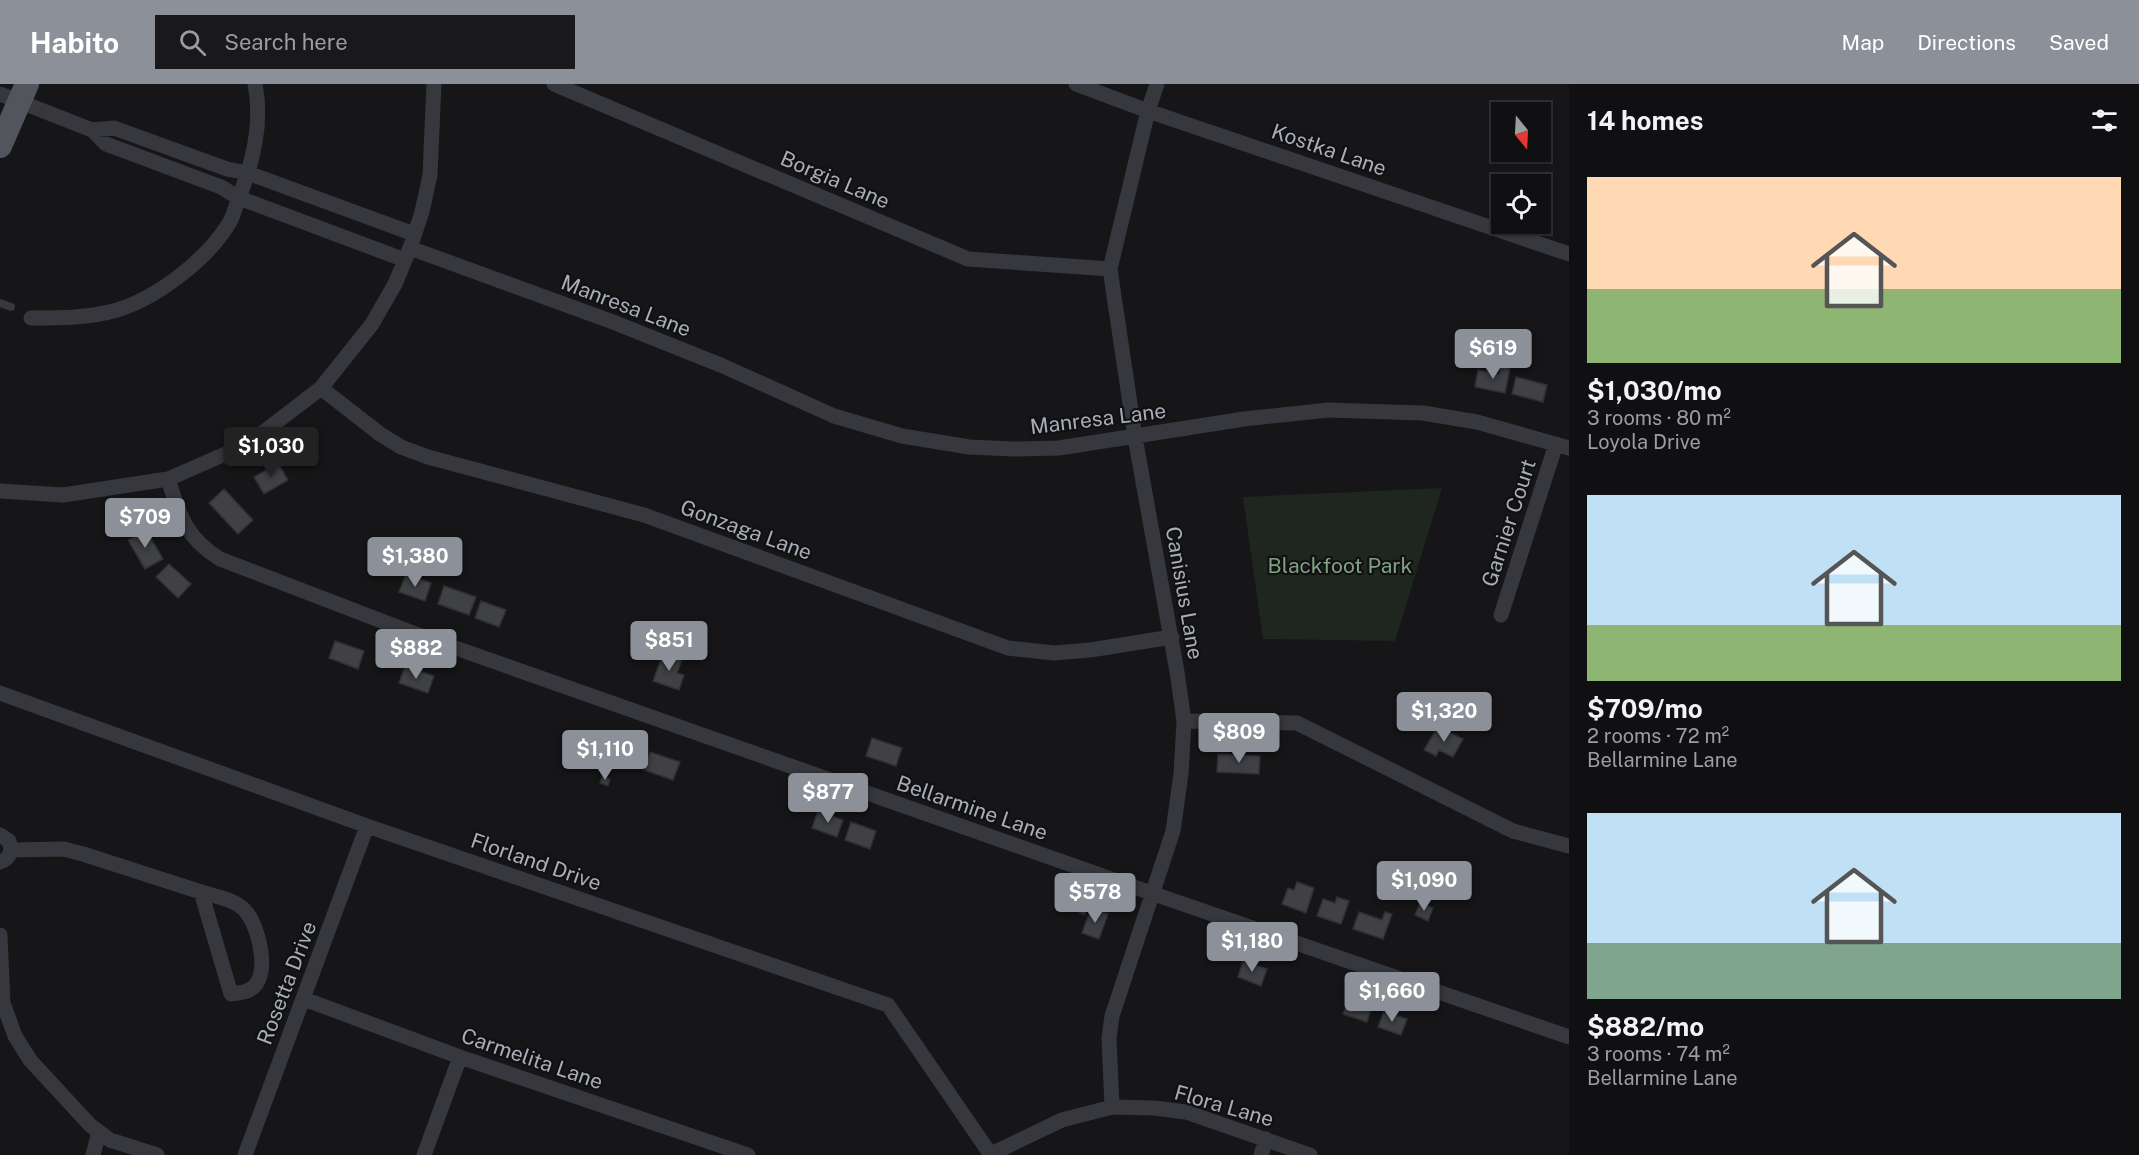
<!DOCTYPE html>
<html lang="en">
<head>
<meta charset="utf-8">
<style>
  body { margin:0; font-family:"Public Sans",sans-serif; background:#19191b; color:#f1f3f6; height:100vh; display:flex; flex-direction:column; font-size:22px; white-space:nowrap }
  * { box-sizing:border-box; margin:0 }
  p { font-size:20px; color:#9c9d9f }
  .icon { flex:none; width:33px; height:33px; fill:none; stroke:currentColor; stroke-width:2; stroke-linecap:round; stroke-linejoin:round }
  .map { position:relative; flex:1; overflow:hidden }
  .sheet { display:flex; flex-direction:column; background:#101012; width:570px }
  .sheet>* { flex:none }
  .needle { width:39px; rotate:162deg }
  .controls { position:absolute; left:1491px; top:18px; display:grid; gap:12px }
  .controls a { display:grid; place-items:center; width:60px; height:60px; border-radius:0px; background:#101012; box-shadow:0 2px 4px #0004,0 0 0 2px #303032; font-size:30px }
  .price { position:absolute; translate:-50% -51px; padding:0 14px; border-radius:6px; background:#8c9099; color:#fff; font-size:20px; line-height:39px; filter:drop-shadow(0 2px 3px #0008) }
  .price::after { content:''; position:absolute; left:50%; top:36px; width:18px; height:14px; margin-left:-9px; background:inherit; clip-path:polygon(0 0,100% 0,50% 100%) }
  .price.selected { background:#222; color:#fff }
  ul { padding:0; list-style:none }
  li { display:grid; align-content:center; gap:12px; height:318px; padding:0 18px }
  li span { display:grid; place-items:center; height:186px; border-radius:0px; color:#555 }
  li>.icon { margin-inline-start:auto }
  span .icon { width:108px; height:108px; fill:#fffc; stroke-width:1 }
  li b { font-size:26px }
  h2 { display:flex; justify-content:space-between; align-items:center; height:72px; padding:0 18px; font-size:26px }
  header { display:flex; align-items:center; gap:36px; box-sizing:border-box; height:84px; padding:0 30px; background:#8c9099; color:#fff }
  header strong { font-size:28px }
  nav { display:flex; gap:33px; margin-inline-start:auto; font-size:21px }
  .search { width:420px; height:54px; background:#19191b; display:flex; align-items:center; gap:15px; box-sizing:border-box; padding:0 21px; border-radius:0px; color:#9c9d9f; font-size:22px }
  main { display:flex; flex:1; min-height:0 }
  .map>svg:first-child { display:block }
  .green { fill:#1e261f }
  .building { fill:#404145; stroke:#303034; stroke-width:1.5 }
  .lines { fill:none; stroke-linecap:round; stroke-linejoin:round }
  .service { stroke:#37383d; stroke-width:8 }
  .minor { stroke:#37383d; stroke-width:15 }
  .primary { stroke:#53555c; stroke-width:24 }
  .labels { text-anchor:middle; stroke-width:4.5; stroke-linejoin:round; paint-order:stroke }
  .street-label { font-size:21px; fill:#a8adb8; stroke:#111113 }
  .park-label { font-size:21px; fill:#7fa381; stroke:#111113 }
</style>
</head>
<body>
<header>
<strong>Habito</strong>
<div class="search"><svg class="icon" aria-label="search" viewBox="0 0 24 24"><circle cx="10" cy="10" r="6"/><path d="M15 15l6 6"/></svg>Search here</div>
<nav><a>Map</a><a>Directions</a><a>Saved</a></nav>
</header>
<main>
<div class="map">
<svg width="1569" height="1071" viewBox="0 0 1569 1071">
  <rect width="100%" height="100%" fill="#161618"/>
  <!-- green -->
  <path class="green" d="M 1442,404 L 1395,557 L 1263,555 L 1243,413 Z"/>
  <!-- building -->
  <path class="building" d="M 1501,282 L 1510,284 L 1505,309 L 1475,303 L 1478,286 L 1499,290 Z
    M 1516,293 L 1547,301 L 1543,318 L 1512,310 Z
    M 278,379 L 288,396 L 264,410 L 254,393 Z
    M 224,405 L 253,436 L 238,450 L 209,419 Z
    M 146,446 L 163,475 L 145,485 L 128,456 Z
    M 169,480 L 191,500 L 178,514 L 156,493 Z
    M 406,490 L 431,499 L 425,517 L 399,508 Z
    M 444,502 L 476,513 L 469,531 L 438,520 Z
    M 481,517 L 506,526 L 499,543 L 475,534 Z
    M 335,557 L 364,567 L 358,585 L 329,574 Z
    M 663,570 L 682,576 L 677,589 L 684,591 L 679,606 L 653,597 Z
    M 405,582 L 434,592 L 428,609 L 399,599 Z
    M 1438,642 L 1463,655 L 1453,673 L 1439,666 L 1436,672 L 1424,666 Z
    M 872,654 L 902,664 L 896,682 L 866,672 Z
    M 615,656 L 644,666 L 638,683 L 609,673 Z
    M 650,668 L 680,678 L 673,696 L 644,686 Z
    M 1218,670 L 1260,672 L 1259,690 L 1217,688 Z
    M 602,693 L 610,695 L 608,702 L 600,699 Z
    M 818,727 L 843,736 L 837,753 L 812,744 Z
    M 851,738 L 876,747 L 870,765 L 845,756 Z
    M 1297,798 L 1314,804 L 1306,829 L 1282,820 L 1288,804 L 1294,806 Z
    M 1337,813 L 1349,817 L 1341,840 L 1317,832 L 1323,815 L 1335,819 Z
    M 1420,819 L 1433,824 L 1428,837 L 1415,831 Z
    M 1082,823 L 1087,825 L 1085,831 L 1079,829 Z
    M 1091,824 L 1108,830 L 1099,855 L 1082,849 Z
    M 1359,828 L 1382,836 L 1385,828 L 1392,830 L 1383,855 L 1353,845 Z
    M 1243,877 L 1267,885 L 1261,902 L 1238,893 Z
    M 1349,914 L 1372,922 L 1367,938 L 1343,930 Z
    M 1384,927 L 1407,935 L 1401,951 L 1378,943 Z"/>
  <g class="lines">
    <!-- service -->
    <path class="service" d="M 0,219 L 11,223"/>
    <!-- minor -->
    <path class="minor" d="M 554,0 L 968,175 L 1110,185
      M 1076,0 L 1148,27 L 1569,170
      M 0,10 L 92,46 L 106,60 L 221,103 L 239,114 L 405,176
      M 92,46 L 114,44 L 227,85 L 248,89 L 414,150
      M 410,164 L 613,238 L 723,282 L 834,332 L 902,352 L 969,363 L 1014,365 L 1059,364 L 1244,335 L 1328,326 L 1423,329 L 1477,338 L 1569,364
      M 31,234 C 60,234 89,234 117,226 C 157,214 206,176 228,141 C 233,134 235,124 238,116 C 253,79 263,39 255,0
      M 321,304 L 380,350 L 401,363 L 428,373 L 644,431 L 1008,564 L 1054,569 L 1090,566 L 1172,553
      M 168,395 C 180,432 185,453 220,475 L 413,549 L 1154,810 L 1569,953
      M 0,407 L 63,411 L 168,395 L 248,360 L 321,304 L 372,240 L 395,200 L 410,164 L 422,128 L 430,91 L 434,0
      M 1501,531 L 1556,360
      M 0,609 L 367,742 L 888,921 L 991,1071
      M 1184,637 L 1297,639 L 1513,747 L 1569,762
      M 0,751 L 9,757 C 13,766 10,775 0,778
      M 11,766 L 64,765 L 83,770 L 201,808 L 231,910 C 236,909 244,909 249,906 C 272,895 259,844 247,829 C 238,816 215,812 201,808
      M 0,851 L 3,919 L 15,952 L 30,976 L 90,1041 L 110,1056 L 157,1071
      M 304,915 L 460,973 L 748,1071
      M 1112,1023 L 1109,954 L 1112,932 L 1173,747 L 1181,690 L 1184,637 L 1177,588 L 1135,353 L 1110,185 L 1148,27 L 1157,0
      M 93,1071 L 99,1048
      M 245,1071 L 367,742
      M 424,1071 L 460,973
      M 989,1071 L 1062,1036 L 1112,1023 L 1154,1024 L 1186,1028 L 1310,1071
      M 1261,1071 L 1266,1055"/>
    <!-- primary -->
    <path class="primary" d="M 0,62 L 27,0"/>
  </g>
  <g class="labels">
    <!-- street labels -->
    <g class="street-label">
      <text transform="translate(1329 66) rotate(19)" y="7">Kostka Lane</text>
      <text transform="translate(835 96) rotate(23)" y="7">Borgia Lane</text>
      <text transform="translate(626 222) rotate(21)" y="7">Manresa Lane</text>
      <text transform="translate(1098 335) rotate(-7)" y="7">Manresa Lane</text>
      <text transform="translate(1509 439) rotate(-72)" y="7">Garnier Court</text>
      <text transform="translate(746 446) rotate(20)" y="7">Gonzaga Lane</text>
      <text transform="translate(1184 509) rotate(80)" y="7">Canisius Lane</text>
      <text transform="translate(972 724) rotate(19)" y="7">Bellarmine Lane</text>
      <text transform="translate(536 778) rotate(19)" y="7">Florland Drive</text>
      <text transform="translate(287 899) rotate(-69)" y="7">Rosetta Drive</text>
      <text transform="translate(532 975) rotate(19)" y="7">Carmelita Lane</text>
      <text transform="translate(1224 1022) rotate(16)" y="7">Flora Lane</text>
    </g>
    <!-- park labels -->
    <g class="park-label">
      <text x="1340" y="489">Blackfoot Park</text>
    </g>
  </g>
</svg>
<div class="controls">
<a><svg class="needle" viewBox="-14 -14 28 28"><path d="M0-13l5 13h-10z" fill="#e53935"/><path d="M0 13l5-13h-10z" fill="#9c9d9f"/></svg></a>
<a><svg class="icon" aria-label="locate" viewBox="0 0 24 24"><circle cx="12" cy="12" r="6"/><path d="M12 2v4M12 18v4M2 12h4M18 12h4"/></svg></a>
</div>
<b class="price" style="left:1493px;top:296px">$619</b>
<b class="price selected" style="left:271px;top:394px">$1,030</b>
<b class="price" style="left:145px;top:465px">$709</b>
<b class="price" style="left:415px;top:504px">$1,380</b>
<b class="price" style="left:669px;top:588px">$851</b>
<b class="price" style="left:416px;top:596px">$882</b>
<b class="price" style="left:1444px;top:659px">$1,320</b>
<b class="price" style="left:1239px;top:680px">$809</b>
<b class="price" style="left:605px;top:697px">$1,110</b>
<b class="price" style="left:828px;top:740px">$877</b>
<b class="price" style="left:1424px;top:828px">$1,090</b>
<b class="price" style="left:1095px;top:840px">$578</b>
<b class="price" style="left:1252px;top:889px">$1,180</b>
<b class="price" style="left:1392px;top:939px">$1,660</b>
</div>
<section class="sheet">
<h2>14 homes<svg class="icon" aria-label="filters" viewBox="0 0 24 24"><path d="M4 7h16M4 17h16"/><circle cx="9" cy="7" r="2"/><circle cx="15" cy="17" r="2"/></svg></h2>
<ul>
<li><span style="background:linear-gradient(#ffd9b3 60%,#8fb573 0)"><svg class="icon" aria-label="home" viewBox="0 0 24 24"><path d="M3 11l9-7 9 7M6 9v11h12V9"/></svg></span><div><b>$1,030/mo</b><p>3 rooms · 80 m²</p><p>Loyola Drive</p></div></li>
<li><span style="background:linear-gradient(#bfe0f5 70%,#8fb573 0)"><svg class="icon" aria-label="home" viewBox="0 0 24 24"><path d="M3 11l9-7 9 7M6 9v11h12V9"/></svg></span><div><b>$709/mo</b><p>2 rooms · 72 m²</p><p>Bellarmine Lane</p></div></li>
<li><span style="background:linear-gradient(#bfe0f5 70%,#7fa58c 0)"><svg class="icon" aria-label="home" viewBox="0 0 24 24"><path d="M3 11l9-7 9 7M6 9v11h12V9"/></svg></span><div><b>$882/mo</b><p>3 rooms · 74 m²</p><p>Bellarmine Lane</p></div></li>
</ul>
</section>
</main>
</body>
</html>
